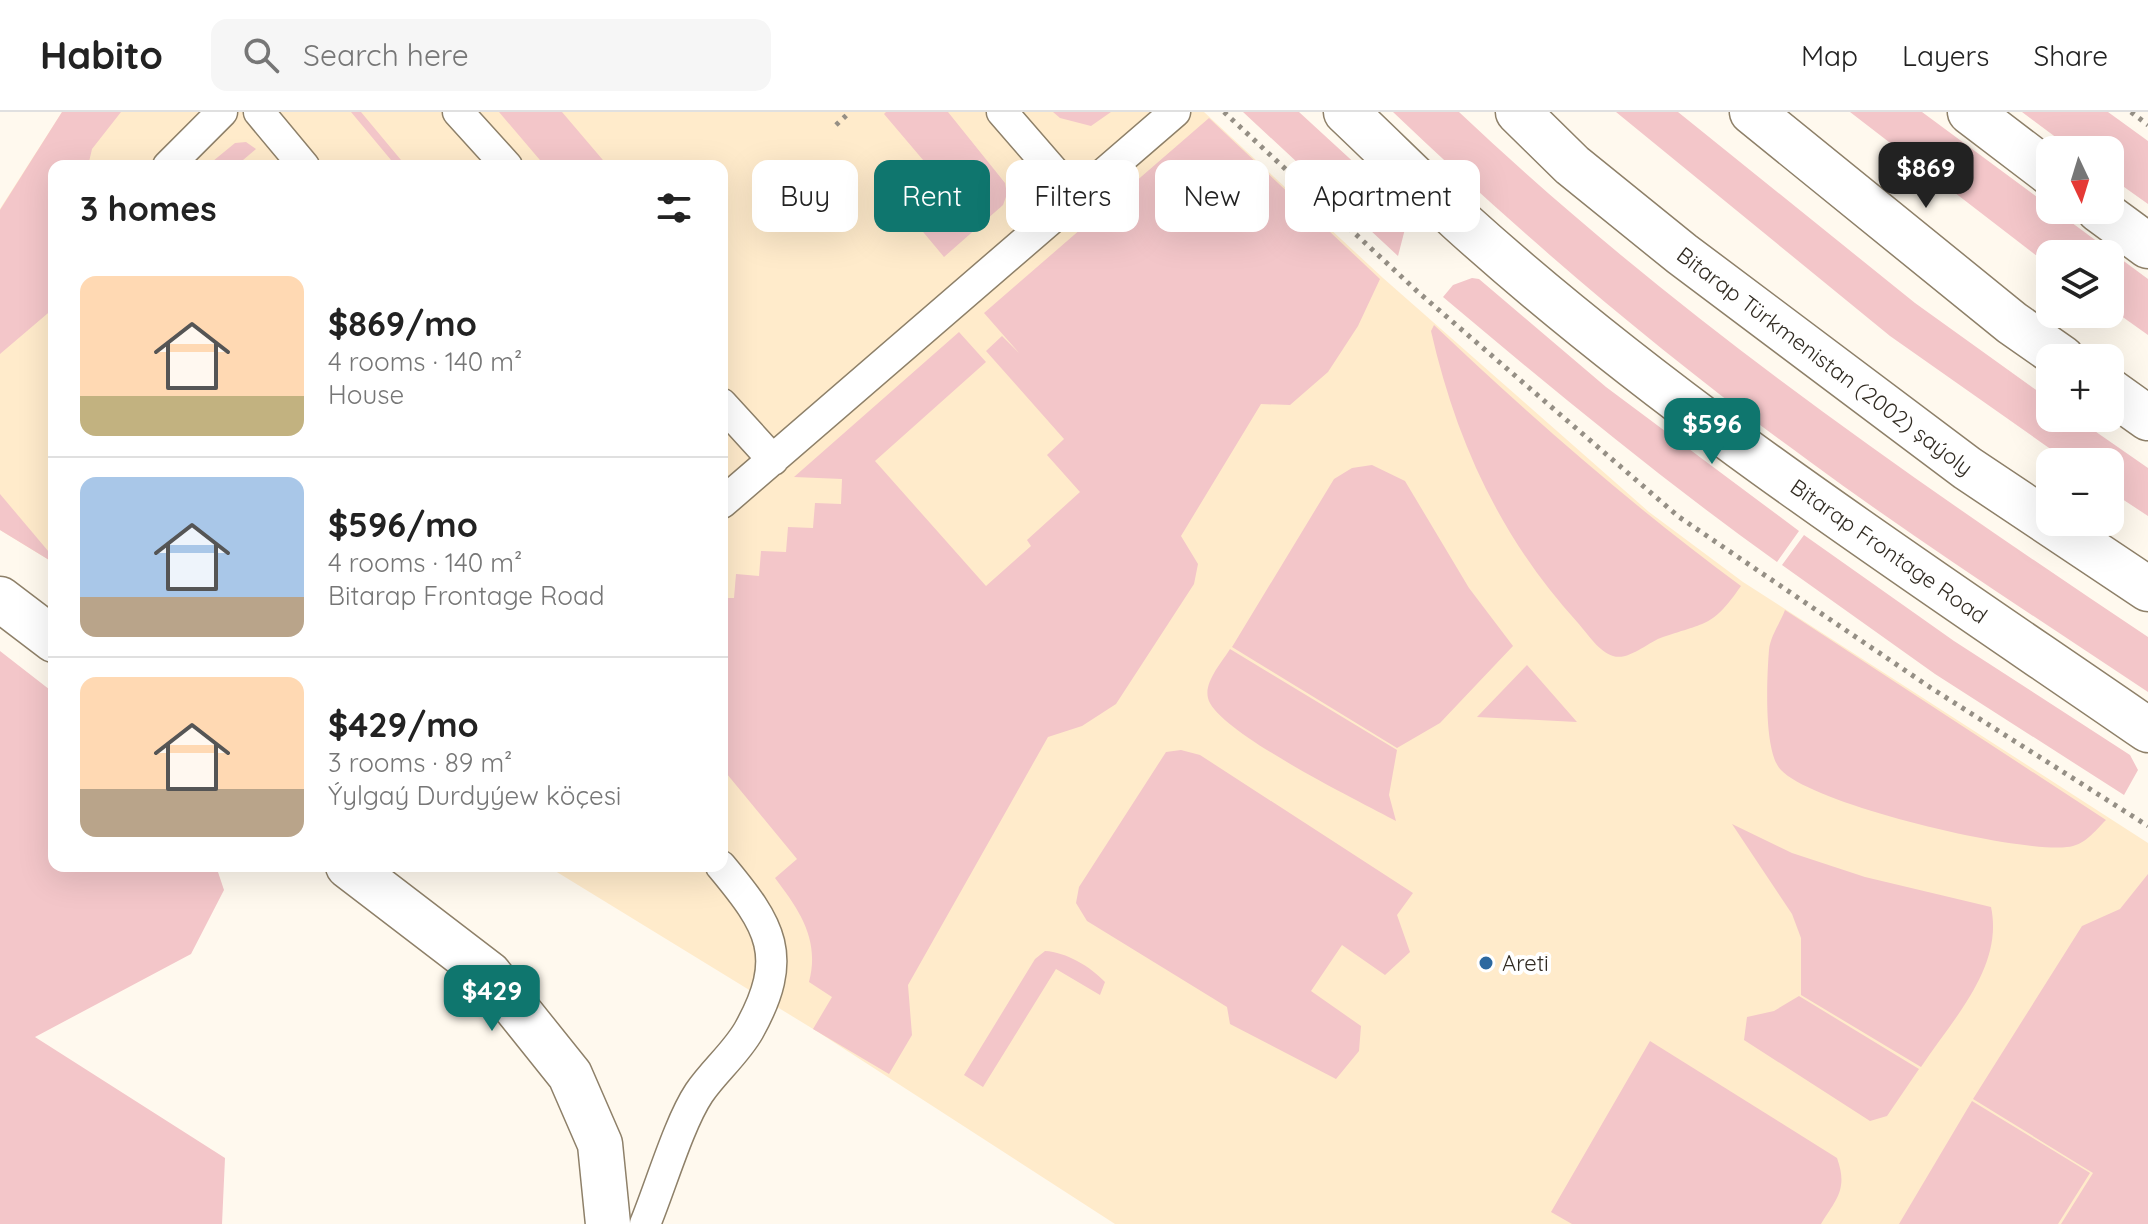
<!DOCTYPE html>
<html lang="en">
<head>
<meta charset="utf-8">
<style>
  body { margin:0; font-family:Quicksand,sans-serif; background:#f6f6f6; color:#222; height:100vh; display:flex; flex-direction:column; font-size:30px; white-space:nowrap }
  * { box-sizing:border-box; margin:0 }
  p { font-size:26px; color:#767676 }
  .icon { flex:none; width:44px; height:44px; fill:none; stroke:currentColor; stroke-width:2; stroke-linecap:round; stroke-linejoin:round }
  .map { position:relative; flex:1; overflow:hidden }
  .sheet { position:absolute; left:48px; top:48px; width:680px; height:712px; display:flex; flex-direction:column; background:#fff; border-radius:16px; box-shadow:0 8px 32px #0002 }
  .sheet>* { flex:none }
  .top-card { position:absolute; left:752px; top:48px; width:760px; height:72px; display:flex; gap:16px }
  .needle { width:52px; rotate:176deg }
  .fabs { position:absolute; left:2036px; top:24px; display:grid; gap:16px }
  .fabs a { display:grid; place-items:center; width:88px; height:88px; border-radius:16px; background:#fff; box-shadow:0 8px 32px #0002; font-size:40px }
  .price { position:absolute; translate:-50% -68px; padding:0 18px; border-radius:16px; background:#0f766e; color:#fff; font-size:26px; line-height:52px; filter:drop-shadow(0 2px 4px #0008) }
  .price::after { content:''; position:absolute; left:50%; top:48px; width:24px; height:18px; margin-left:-12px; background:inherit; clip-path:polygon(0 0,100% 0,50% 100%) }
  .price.selected { background:#222; color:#fff }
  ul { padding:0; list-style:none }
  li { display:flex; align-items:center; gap:24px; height:200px; padding:0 32px }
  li+li { border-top:2px solid #e0e0e0 }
  li span { display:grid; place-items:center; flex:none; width:224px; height:160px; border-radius:16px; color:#555 }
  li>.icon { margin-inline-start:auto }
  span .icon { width:96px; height:96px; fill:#fffc; stroke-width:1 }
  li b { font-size:34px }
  h2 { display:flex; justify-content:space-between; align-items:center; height:96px; padding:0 32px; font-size:34px }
  .tag { padding:0 28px; border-radius:16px; background:#fff; box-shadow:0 8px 32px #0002; font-size:28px; line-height:72px }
  .tag.selected { background:#0f766e; color:#fff }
  header { display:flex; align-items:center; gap:48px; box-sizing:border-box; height:112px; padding:0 40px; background:#fff; border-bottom:2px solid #e0e0e0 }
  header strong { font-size:38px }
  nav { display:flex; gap:44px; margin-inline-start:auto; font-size:28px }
  .search { width:560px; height:72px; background:#f6f6f6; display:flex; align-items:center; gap:20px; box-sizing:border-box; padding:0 28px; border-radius:16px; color:#767676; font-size:30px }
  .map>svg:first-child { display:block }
  .built { fill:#ffebcb }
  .green { fill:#f3c6c9 }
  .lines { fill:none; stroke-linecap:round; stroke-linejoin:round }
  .service-casing { stroke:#8e8069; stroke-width:33 }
  .minor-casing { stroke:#8e8069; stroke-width:47 }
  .secondary-casing { stroke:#8e8069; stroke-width:47 }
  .path { stroke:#958f85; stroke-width:5; stroke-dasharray:4 6; stroke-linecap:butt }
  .service { stroke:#fff; stroke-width:30 }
  .minor { stroke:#fff; stroke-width:44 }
  .secondary { stroke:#fff; stroke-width:44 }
  .poi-dot { fill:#2c689f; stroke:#fff; stroke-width:3 }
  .labels { text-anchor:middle; stroke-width:8; stroke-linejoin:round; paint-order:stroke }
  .street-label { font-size:22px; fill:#322c23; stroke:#fff }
  .poi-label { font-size:22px; fill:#322c23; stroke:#fff; text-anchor:start }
</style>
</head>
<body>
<header>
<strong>Habito</strong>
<div class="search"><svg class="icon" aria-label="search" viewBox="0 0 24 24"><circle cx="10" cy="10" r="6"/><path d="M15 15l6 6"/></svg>Search here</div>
<nav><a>Map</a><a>Layers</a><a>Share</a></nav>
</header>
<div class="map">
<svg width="2148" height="1112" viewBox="0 0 2148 1112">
  <rect width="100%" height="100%" fill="#fff9ee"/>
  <!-- built -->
  <path class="built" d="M 62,0 L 1204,0 L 1383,166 L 1649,400 L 1743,470 L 2148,731 L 2148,1112 L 1115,1112 L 818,920 L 547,754 L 722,754 L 722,54 L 54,54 L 54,451 L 0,418 L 0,97 Z"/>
  <!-- green -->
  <path class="green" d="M 62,0 L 121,0 L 92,37 L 88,54 L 54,54 L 54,196 L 0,242 L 0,98 Z
    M 351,0 L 361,0 L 406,54 L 396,54 Z
    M 499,0 L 562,0 L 608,54 L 545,54 Z
    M 886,0 L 948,0 L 1005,71 L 1007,82 L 1003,93 L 944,145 L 894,85 L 929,55 L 884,2 Z
    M 1053,0 L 1111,0 L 1091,14 L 1060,6 Z
    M 1243,0 L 1299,0 L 1397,90 L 1406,113 L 1398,144 Z
    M 1393,0 L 1459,0 C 1670,200 1907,364 2148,525 L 2148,580 C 2034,504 1919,430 1809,349 C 1662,243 1524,125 1393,0 Z
    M 1616,0 L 1678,0 L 1915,191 L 2050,288 L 2050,306 L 2076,306 L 2148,356 L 2148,404 L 2110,379 L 2110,350 L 2069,350 L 1890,224 Z
    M 1850,0 L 1922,0 L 2148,167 L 2148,223 L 2110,196 L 2110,142 L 2050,142 L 2050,154 Z
    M 2022,0 L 2108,0 L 2148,29 L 2148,92 L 2110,65 L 2110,38 L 2073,38 Z
    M 1209,6 L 1380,167 L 1358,214 L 1328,260 L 1290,293 L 1261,292 L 1181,424 L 1198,452 L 1194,472 L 1116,592 L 1082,614 L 1048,625 L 908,873 L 912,923 L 889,962 L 813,917 L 832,885 L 809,870 C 820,828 800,799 775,766 L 797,747 L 722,656 L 722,486 L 734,486 L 736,462 L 759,464 L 761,439 L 786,440 L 788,415 L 813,416 L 815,391 L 841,392 L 842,367 L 794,365 L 959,220 L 986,250 L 875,349 L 986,474 L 1031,434 L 1027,428 L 1080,380 L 1047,343 L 1064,327 L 986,239 L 1002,224 L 1019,241 L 984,201 Z
    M 246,30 L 256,37 L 236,54 L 207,54 L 235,31 Z
    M 1472,166 L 1479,167 L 1606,275 L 1799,419 L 1777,450 C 1661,367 1552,277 1443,185 L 1453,173 Z
    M 1434,213 C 1534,308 1630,392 1741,474 C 1713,514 1708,510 1663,525 C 1648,530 1629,549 1613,544 C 1599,540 1587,521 1578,511 C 1501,427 1456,329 1431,219 Z
    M 1372,353 L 1405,369 L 1469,476 L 1513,534 L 1440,611 L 1397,636 L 1232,535 L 1334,367 L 1352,356 Z
    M 0,382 L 54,446 L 54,451 L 0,418 Z
    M 1804,423 L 1954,529 L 2130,643 L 2138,658 L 2124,683 L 1935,562 L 1782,453 Z
    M 1785,498 L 2106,708 C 2095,719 2084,734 2067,735 C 2017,741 1814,693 1781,658 C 1763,640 1767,563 1769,538 C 1770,525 1780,511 1785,498 Z
    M 1230,537 L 1397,638 L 1389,683 L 1396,709 C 1361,690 1215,619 1208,586 C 1204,570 1222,550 1230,537 Z
    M 0,539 L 54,581 L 54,754 L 216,754 L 224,778 L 191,842 L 35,925 L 225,1046 L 222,1112 L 0,1112 Z
    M 1527,553 L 1577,610 L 1477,605 Z
    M 1181,638 L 1200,643 L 1413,781 L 1397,803 L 1410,840 L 1385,863 L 1342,833 L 1311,879 L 1361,914 L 1359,939 L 1336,967 L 1230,912 L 1227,895 L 1087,809 L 1076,791 L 1079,775 L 1166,640 Z
    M 1732,712 L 1792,741 L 1865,765 L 1991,795 C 2004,855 1952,908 1921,955 L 1801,883 L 1801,826 L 1792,802 Z
    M 2148,762 L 2148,1112 L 2061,1112 L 2093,1061 L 1973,987 L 2082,814 L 2120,797 Z
    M 1045,839 C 1066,840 1091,855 1105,870 L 1100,883 L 1056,857 L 983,975 L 964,963 L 1035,847 Z
    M 1799,884 L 1919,957 L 1887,1004 L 1870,1009 L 1744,928 L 1747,905 L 1774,899 Z
    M 1650,929 L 1837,1046 C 1848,1077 1837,1086 1821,1112 L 1572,1112 L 1551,1100 Z
    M 1972,989 L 2090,1061 L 2058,1112 L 1899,1112 Z"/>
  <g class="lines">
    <defs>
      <path id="service" d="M 259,0 L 304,54
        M 458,0 L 507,54
        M 1002,0 L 1075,84
        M 168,54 L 222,0
        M 722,292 L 773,348
        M 722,391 L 1175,0
        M 645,1112 C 660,1076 679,1011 699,981 C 714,959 736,941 749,918 C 790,844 771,814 721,754"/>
      <path id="minor" d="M 1346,0 C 1384,36 1421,73 1460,109 C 1669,298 1916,458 2148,618
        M 1970,0 L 2050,61
        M 2099,98 L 2148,134
        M 0,487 L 54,528
        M 348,754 L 489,862 L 570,963 L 600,1032 L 608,1112"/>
      <path id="secondary" d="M 1518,0 L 1572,53 L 1682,142 L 1967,356 L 2148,477
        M 1752,0 L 2012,211 L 2062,246
        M 2110,279 L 2148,306"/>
    </defs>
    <!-- service casing -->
    <use href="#service" class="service-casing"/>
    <!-- minor casing -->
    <use href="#minor" class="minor-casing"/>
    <!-- secondary casing -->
    <use href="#secondary" class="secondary-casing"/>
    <!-- path -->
    <path class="path" d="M 1224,0 L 1418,180 L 1679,405 L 1931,576 L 2148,714
      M 2131,0 L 2148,13
      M 836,13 L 850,0"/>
    <!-- service -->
    <use href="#service" class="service"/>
    <!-- minor -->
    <use href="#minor" class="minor"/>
    <!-- secondary -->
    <use href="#secondary" class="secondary"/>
  </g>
  <!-- markers -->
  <circle class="poi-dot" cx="1486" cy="851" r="8"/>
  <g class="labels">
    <!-- street labels -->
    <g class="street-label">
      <text transform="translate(1825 249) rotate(37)" y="8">Bitarap Türkmenistan (2002) şaýoly</text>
      <text transform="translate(1889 439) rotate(35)" y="8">Bitarap Frontage Road</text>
    </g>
    <!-- poi labels -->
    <g class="poi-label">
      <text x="1502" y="859">Areti</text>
    </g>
  </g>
</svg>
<div class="fabs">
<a><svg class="needle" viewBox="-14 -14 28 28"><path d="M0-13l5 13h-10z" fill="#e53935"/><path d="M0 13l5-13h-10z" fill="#767676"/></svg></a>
<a><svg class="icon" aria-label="layers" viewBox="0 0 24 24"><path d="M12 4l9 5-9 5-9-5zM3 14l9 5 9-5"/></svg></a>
<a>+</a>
<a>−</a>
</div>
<b class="price selected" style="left:1926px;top:98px">$869</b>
<b class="price" style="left:1712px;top:354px">$596</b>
<b class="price" style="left:492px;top:921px">$429</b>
<div class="top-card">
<a class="tag">Buy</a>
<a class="tag selected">Rent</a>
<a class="tag">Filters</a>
<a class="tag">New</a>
<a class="tag">Apartment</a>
</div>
<section class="sheet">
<h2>3 homes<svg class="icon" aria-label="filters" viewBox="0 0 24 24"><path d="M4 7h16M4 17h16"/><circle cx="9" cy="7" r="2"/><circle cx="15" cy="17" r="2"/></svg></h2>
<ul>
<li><span style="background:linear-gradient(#ffd9b3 75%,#c2b280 0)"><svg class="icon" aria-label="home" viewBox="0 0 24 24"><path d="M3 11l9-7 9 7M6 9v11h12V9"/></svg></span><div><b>$869/mo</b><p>4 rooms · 140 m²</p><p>House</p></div></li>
<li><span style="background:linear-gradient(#a9c7e8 75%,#b9a48a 0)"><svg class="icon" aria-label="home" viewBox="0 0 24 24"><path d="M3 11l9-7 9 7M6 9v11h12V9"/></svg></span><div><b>$596/mo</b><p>4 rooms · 140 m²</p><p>Bitarap Frontage Road</p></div></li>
<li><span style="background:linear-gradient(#ffd9b3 70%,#b9a48a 0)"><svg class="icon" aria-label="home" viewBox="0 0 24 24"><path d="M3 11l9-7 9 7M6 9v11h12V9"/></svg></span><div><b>$429/mo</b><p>3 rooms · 89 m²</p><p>Ýylgaý Durdyýew köçesi</p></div></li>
</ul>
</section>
</div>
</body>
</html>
